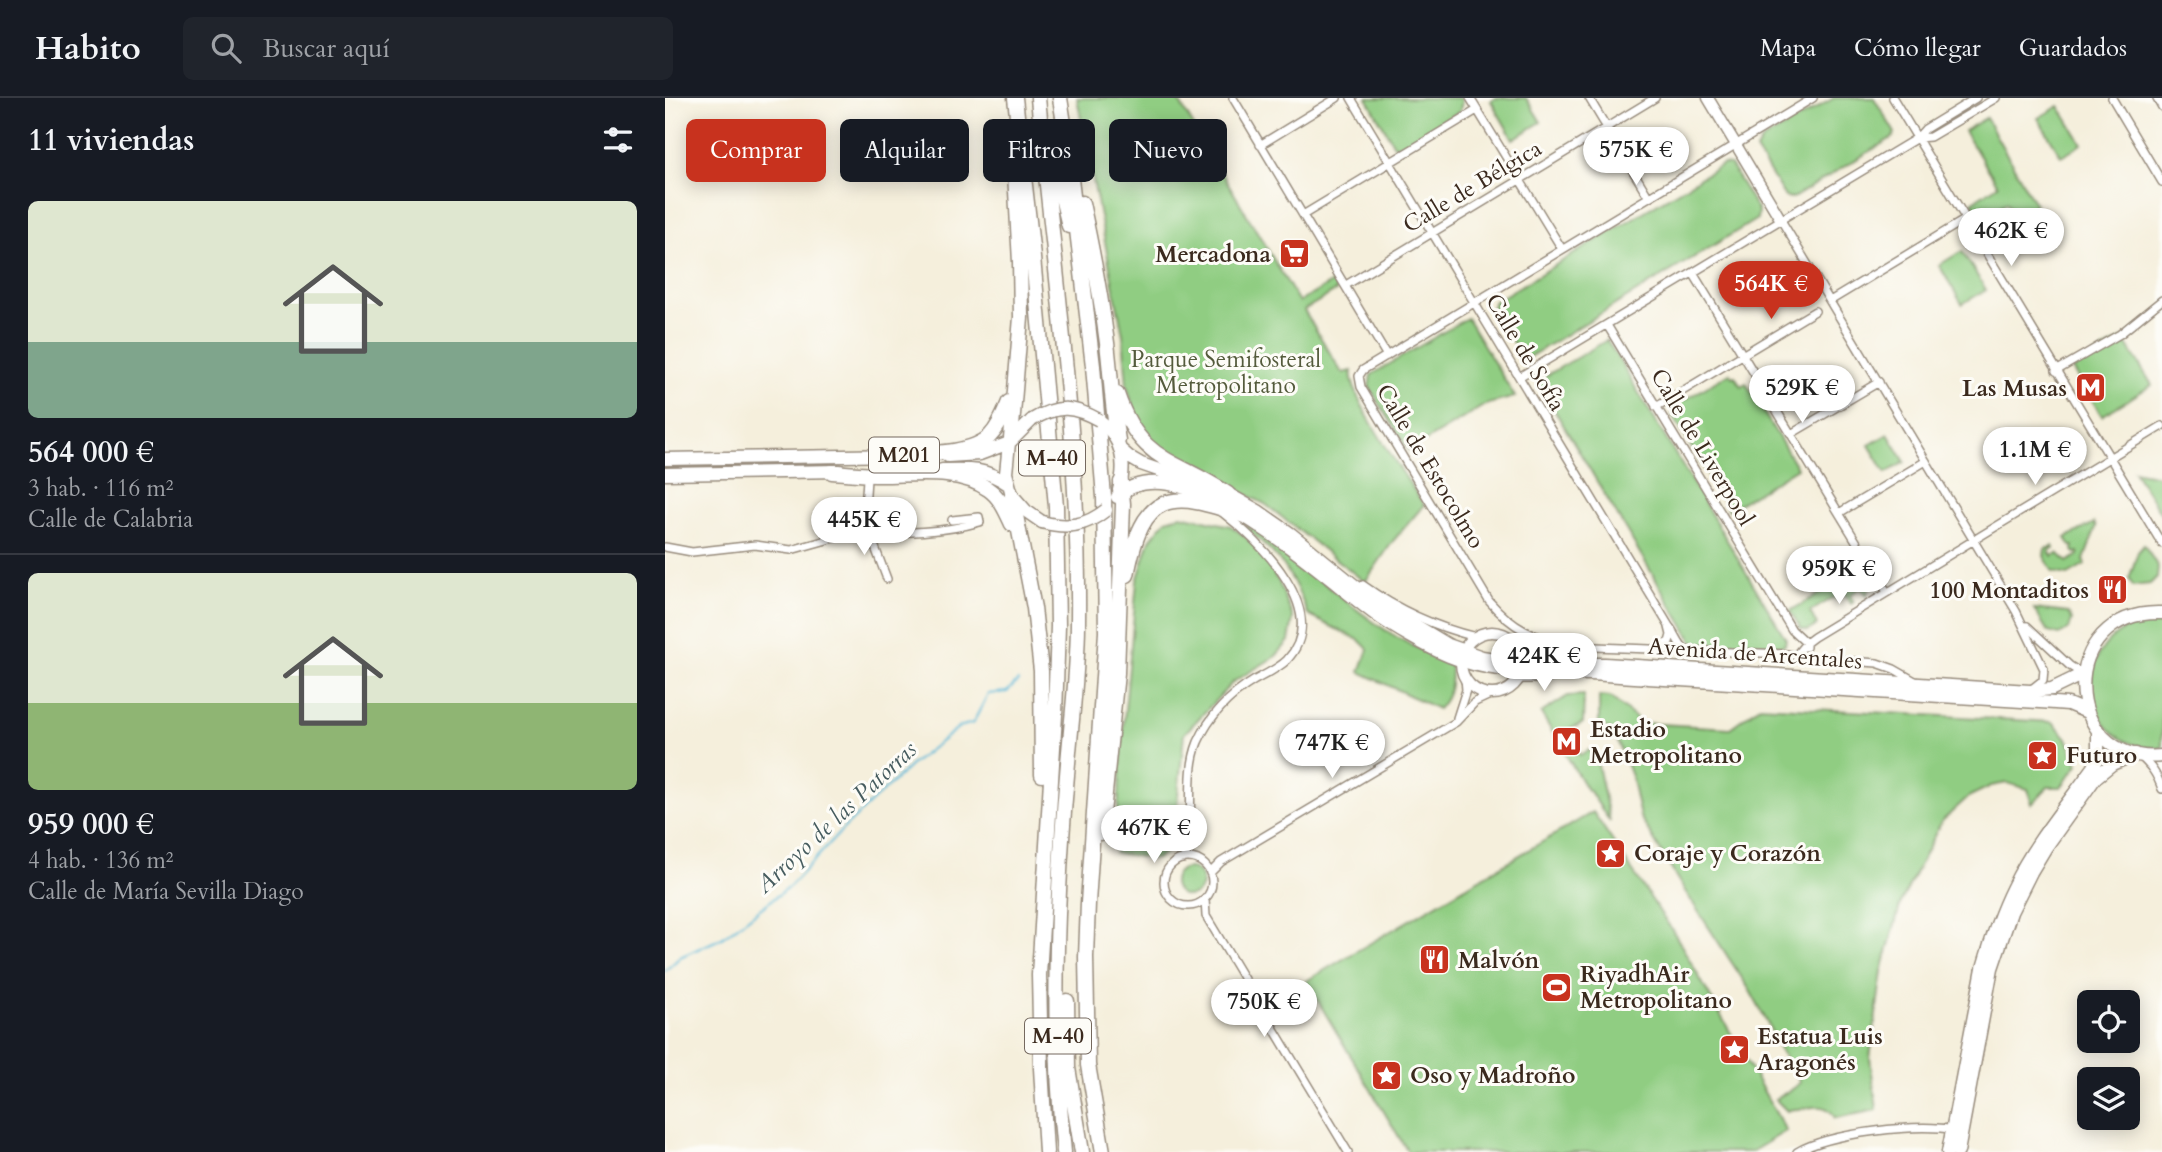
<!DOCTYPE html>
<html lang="es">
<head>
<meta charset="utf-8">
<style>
  body { margin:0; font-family:Cardo,serif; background:#20242c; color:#f1f3f6; height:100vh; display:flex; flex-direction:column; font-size:26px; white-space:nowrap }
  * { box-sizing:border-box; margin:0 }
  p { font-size:23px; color:#9ea1a6 }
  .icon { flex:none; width:38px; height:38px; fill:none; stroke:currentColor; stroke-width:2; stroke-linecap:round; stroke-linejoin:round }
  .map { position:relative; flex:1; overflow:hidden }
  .side { display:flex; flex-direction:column; background:#171b24; width:665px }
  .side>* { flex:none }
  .guide { position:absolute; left:21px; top:21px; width:665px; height:63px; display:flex; gap:14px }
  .controls { position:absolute; left:1412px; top:892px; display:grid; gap:14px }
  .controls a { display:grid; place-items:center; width:63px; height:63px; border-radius:10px; background:#171b24; box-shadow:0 4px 18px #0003; font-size:35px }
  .price { position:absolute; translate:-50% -60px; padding:0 16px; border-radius:24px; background:#fff; color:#222; font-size:23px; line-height:46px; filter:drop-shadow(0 2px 4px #0008) }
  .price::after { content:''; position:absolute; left:50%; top:42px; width:21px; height:16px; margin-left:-10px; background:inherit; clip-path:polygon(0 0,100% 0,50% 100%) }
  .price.current { background:#c8321e; color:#fff }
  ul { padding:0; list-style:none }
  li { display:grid; align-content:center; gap:14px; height:371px; padding:0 28px }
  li+li { border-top:2px solid #363941 }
  li span { display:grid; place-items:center; height:217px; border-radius:10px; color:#555 }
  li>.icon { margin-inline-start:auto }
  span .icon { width:126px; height:126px; fill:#fffc; stroke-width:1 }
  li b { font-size:30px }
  h2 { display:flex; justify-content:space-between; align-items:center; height:84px; padding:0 28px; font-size:30px }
  .chip { padding:0 24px; border-radius:10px; background:#171b24; box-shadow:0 4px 18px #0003; font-size:24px; line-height:63px }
  .chip.current { background:#c8321e; color:#fff }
  header { display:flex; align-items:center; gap:42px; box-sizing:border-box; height:98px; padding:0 35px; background:#171b24; border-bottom:2px solid #363941 }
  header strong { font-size:33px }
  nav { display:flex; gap:38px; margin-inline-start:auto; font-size:24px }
  .search { width:490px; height:63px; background:#20242c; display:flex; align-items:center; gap:18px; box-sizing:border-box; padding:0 24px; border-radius:10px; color:#9ea1a6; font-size:26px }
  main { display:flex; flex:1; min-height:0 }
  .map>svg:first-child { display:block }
  .green { fill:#90cd82; stroke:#667c50; stroke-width:2 }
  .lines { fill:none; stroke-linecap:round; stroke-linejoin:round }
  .stream { stroke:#5bb9d9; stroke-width:2 }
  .street-casing { stroke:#988c7d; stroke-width:10 }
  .secondary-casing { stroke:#988c7d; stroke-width:13 }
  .primary-casing { stroke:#988c7d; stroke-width:15 }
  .highway-casing { stroke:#988c7d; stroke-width:17 }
  .street { stroke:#fff; stroke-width:7 }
  .secondary { stroke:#fff; stroke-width:10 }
  .primary { stroke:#fff; stroke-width:12 }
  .highway { stroke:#fff; stroke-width:14 }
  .primary-bridge-casing { stroke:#988c7d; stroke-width:15; stroke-linecap:butt }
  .primary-bridge { stroke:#fff; stroke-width:12 }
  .labels { text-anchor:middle; stroke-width:6; stroke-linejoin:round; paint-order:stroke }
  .shield { fill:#fdfcf7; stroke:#75695f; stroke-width:2 }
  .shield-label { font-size:21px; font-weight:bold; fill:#3b2a1e }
  .street-label { font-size:23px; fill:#3b2a1e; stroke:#fdfcf7 }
  .poi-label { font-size:23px; font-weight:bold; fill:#3b2a1e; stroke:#fdfcf7; text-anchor:start }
  .park-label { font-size:23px; fill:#545b3c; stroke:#fdfcf7 }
  .water-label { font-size:24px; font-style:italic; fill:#465c5f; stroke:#fdfcf7 }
</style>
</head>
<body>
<header>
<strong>Habito</strong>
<div class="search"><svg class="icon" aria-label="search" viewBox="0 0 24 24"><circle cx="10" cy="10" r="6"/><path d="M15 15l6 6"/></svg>Buscar aquí</div>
<nav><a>Mapa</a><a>Cómo llegar</a><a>Guardados</a></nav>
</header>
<main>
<section class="side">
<h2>11 viviendas<svg class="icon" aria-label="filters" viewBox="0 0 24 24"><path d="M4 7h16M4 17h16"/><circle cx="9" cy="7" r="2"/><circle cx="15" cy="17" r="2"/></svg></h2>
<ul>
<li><span style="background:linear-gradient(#dfe7d0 65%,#7fa58c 0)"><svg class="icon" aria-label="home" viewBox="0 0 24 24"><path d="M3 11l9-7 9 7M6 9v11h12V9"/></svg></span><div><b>564 000 €</b><p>3 hab. · 116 m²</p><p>Calle de Calabria</p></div></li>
<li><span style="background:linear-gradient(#dfe7d0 60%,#8fb573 0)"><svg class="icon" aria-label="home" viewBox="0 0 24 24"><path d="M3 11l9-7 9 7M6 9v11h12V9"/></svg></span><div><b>959 000 €</b><p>4 hab. · 136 m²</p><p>Calle de María Sevilla Diago</p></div></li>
</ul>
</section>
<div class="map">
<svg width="1497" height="1054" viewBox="0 0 1497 1054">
  <rect width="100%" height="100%" fill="#fdfcf7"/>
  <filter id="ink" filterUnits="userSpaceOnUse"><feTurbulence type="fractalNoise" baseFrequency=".0143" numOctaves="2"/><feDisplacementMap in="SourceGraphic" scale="14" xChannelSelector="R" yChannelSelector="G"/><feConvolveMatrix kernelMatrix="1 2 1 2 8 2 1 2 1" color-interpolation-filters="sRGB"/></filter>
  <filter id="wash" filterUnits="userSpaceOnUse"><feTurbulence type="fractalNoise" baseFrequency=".00686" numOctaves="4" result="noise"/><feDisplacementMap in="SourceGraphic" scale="28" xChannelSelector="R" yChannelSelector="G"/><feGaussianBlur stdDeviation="1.57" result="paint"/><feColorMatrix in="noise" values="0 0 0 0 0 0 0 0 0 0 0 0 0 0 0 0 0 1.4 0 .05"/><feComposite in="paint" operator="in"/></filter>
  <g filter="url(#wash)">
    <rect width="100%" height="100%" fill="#f5efdc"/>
    <!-- green -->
    <path class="green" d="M 412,0 L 512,0 L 634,204 L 668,184 L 672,192 L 639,212 L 677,275 L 687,273 C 681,296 744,383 759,407 L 728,443 L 700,484 L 600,406 L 490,350 L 475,332 L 462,288 L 458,237 Z
      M 702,0 L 796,0 L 797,3 L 795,13 L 736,48 L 729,47 Z
      M 831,0 L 861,0 L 876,24 L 848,41 L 826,3 Z
      M 1169,0 L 1209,0 L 1230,35 L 1228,39 L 1128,100 L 1120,99 L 1091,52 L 1096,43 Z
      M 1394,8 L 1417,46 L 1396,58 L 1373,20 Z
      M 1321,20 L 1370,106 L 1351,119 L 1342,104 L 1317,120 L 1307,104 L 1333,87 L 1299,33 Z
      M 1058,66 L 1065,67 L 1093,113 L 1092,121 L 864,259 L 855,256 L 827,210 L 829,204 Z
      M 1297,153 L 1321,192 L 1297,206 L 1274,167 Z
      M 802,220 L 850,299 L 820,307 L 744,353 L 704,289 L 706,277 Z
      M 1458,240 L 1487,287 L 1437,318 L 1407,271 Z
      M 942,242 L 1121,541 L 1120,546 L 1112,550 L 1032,545 L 1028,544 L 872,283 Z
      M 1065,275 L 1067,279 L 1070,278 L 1076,288 L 1081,285 L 1132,370 L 1064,412 L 1007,317 L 1008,309 Z
      M 1223,336 L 1240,364 L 1221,375 L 1204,347 Z
      M 1469,373 L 1494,378 L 1497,376 L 1497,417 Z
      M 516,417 L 566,428 L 582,440 L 612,474 L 609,478 L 613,482 L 628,520 L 624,543 L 611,558 L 568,584 L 519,636 L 508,748 L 491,761 L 450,755 L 459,622 L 472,483 L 485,442 L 501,422 Z
      M 1429,425 L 1431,429 L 1419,462 L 1420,467 L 1403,477 L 1388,474 L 1379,458 L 1380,451 L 1388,448 L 1389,450 L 1385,452 L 1385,455 L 1388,458 L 1393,455 L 1402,464 L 1414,457 L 1413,454 L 1410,455 L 1408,452 L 1409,448 L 1406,448 L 1401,440 Z
      M 582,427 C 627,454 663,492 706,522 C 731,541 758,553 786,566 C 786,584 786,598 773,611 L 695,574 L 703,551 L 694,542 L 643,517 C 628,476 615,457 580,430 Z
      M 1479,447 L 1493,469 L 1492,479 L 1485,486 L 1468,488 L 1464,481 L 1473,454 Z
      M 1194,472 L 1204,489 L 1202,497 L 1195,490 L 1185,497 L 1189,504 L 1186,506 L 1180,496 L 1171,501 L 1169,499 L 1145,514 L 1152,527 L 1143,533 L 1136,531 L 1125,513 Z
      M 1369,511 L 1403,515 L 1407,522 L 1404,531 L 1394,537 L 1383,534 Z
      M 1485,523 L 1497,524 L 1497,650 L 1495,650 C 1410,651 1401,536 1485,523 Z
      M 919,597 L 918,625 L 901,633 L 915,657 L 924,652 L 933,667 L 945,724 L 926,695 L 922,692 L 876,615 L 903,598 Z
      M 934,598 L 945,599 L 977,625 L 1065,630 L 1095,608 L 1388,624 L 1402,640 L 1413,666 L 1396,689 L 1383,689 L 1367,706 L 1363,691 L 1342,685 L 1326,688 L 1303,699 L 1276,724 L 1236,804 L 1217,873 L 1205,960 L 1212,1012 L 1170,1020 C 1162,1003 1148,1010 1133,1011 C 1129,1011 1126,1011 1122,1013 L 1110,1001 L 1129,990 L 1135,984 L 1115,952 L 1100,920 L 1084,891 L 1016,787 L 975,719 L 967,681 L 949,634 L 934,626 Z
      M 928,714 L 1011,838 L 1121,1033 L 1086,1054 L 743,1054 L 641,883 Z
      M509 784a14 14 0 1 1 28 0a14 14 0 1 1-28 0Z"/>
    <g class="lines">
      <!-- stream -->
      <path class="stream" d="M 0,873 L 15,859 L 57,840 L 125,788 L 179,730 L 247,666 L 294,629 L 308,625 L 323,596 L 342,594 L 353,583"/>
    </g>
  </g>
  <g filter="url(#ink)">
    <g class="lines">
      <defs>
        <path id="street" d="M 568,0 L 722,258
          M 686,0 L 1004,528 C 1011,536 1013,547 1021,553
          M 805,0 L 897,151
          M 924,0 L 983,98
          M 1228,0 L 1497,446
          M 1447,0 L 1497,84
          M 1492,0 L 1497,9
          M 1252,40 L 1265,39 L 1331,0
          M 595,47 L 672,0
          M 638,117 L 812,12
          M 1116,122 L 1351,513 L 1379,571 L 1378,582 L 1368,590
          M 1028,175 L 1222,494
          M 681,187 L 990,0
          M 1165,203 L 1301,121
          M 942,227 L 1127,532 L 1141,545 L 1141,549
          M 1391,273 L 1455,236 L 1497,202
          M 854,279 L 1252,40 L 1260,31 L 1311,0
          M 991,309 L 1150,213
          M 1126,336 L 1214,284
          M 1174,415 L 1261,363
          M 202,428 C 229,440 287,432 315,424 L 314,419 L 287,422
          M 202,428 L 222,481
          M 0,449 L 27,454 L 90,447 L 126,452 L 180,437 L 202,428 L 200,410 L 202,381
          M 698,487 C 733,512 770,529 811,539
          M 1362,528 L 1405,568 L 1418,576
          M 852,547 L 891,548
          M 903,548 L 1122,556 L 1146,560 L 1212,565 L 1229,571 L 1250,583
          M 905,548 C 868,539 849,532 824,503 L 696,289 L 694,278 L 698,272 L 1148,0
          M 991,550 L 1004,544 L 1006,537 L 1004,529
          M 1131,557 L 1141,545 L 1149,539 L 1497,328
          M 854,581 L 880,581 L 888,579
          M 792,620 L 801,592 L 800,580
          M 1474,657 C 1486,668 1492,676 1497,691
          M499 784a24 24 0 1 1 48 0a24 24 0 1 1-48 0Z
          M 518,761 C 533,724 518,681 533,644 C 545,617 565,597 590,582 C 601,576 614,570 622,562 C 667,514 595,443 559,416
          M 545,775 L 556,764 L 791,624 L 810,604 L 825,597
          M 540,801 L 541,818 L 683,1054
          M 1132,1054 C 1165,1035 1252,1025 1290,1032"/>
        <path id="secondary" d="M 1043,0 L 1116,122
          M796 565a31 31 0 1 1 62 0a31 31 0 1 1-62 0Z"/>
        <path id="primary" d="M 367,322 L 344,345 L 341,375 L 347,397 L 361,413 L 377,424
          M 434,322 C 457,339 462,365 454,392
          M 456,352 L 464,359 L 476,366 L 563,396 L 593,413 L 626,436 L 706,501 L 783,547 L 817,559 L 858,566 L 940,566 L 1365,593 L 1387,591 L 1418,576
          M 283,358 L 315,356 L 344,345
          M 0,361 L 237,357
          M 277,372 C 304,371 320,370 343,386
          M 0,376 L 175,373
          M 452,399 C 513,340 661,481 710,516 C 730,530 762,549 784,558 C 822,574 862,574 903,575 C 930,576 956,578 983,580 C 1118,588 1254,596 1390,605 L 1403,606 L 1422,614
          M 1497,515 C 1389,511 1395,668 1497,658
          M 1283,1054 L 1318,870 C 1326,842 1335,815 1348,789 C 1369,745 1401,708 1429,669 L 1433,658 L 1433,633
          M 1293,1054 L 1327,870 L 1346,814 L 1366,774 L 1381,749 L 1431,679 L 1447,666 L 1471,656"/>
        <path id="highway" d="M 350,0 L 367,149 L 391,408 L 393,528 L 390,617 L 374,877 L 376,970 L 381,1054
          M 373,0 C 390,174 415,349 413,524 C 413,575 406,626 402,677 C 391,801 386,931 399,1054
          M 395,0 L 401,38
          M 400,30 L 428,268 L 439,399 L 441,534 L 423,805 L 421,859 L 423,967 L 438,1054
          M 385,49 L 404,128
          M 417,105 C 427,151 436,198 442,245 C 446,277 447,310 453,342
          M 452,296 C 476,366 510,360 563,396
          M 346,341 L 356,219 L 355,164 L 350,75
          M 227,357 C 254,355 305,358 325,338 C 334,329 339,316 344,304
          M 167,374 C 183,375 200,377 216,377 C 250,377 293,370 323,391 C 335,399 341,413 347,426
          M 347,397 L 369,510 L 376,573 L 377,677
          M 462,477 C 478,393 504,391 579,418
          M 436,735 L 452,575 L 458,406 L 456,384
          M 402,903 L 403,970 L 417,1054"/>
      </defs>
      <!-- street casing -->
      <use href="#street" class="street-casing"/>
      <!-- secondary casing -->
      <use href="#secondary" class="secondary-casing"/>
      <!-- primary casing -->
      <use href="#primary" class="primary-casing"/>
      <!-- highway casing -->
      <use href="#highway" class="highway-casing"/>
      <!-- street -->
      <use href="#street" class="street"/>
      <!-- secondary -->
      <use href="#secondary" class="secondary"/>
      <!-- primary -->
      <use href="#primary" class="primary"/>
      <!-- highway -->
      <use href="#highway" class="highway"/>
      <defs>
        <path id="primary-bridge" d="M 367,322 C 393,306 409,308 434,322
          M 377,424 C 402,431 421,428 441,412"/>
      </defs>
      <!-- primary-bridge casing -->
      <use href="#primary-bridge" class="primary-bridge-casing"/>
      <!-- primary-bridge -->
      <use href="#primary-bridge" class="primary-bridge"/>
    </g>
  </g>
  <!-- icons -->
  <defs>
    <symbol id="supermarket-square" viewBox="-11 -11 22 22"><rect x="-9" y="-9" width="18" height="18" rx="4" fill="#c8321e" stroke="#fdfcf7"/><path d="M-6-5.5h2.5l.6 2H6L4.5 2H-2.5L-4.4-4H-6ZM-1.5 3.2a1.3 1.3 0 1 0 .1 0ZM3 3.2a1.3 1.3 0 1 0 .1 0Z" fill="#fff"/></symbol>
    <symbol id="metro-square" viewBox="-11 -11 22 22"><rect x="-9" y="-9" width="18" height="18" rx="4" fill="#c8321e" stroke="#fdfcf7"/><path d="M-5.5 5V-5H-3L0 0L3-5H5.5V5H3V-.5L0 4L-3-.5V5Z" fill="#fff"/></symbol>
    <symbol id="restaurant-square" viewBox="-11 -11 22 22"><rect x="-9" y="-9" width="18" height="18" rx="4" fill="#c8321e" stroke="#fdfcf7"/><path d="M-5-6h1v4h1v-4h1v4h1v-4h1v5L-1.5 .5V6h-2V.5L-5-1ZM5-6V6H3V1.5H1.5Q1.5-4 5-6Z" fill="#fff"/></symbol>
    <symbol id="sight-square" viewBox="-11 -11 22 22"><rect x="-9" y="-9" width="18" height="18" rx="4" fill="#c8321e" stroke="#fdfcf7"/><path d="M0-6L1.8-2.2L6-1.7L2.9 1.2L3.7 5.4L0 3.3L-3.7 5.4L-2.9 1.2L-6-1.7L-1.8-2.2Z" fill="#fff"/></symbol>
    <symbol id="stadium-square" viewBox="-11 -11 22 22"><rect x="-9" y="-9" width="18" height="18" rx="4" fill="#c8321e" stroke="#fdfcf7"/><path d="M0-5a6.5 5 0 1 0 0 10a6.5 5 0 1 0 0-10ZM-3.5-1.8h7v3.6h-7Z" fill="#fff"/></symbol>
  </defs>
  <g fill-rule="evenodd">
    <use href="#supermarket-square" x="612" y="138" width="35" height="35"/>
    <use href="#metro-square" x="1408" y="272" width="35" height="35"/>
    <use href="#restaurant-square" x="1430" y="474" width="35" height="35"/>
    <use href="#metro-square" x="884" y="626" width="35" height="35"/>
    <use href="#sight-square" x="1360" y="640" width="35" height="35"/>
    <use href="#sight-square" x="928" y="738" width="35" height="35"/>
    <use href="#restaurant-square" x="752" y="844" width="35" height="35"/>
    <use href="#stadium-square" x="874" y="872" width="35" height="35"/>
    <use href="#sight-square" x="1052" y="934" width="35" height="35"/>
    <use href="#sight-square" x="704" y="960" width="35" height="35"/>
  </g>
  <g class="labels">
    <!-- shield labels -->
    <g class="shield">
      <rect x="204" y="339.5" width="70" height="35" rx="5"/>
      <rect x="354" y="342.5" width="66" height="35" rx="5"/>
      <rect x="360" y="920.5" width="66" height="35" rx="5"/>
    </g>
    <g class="shield-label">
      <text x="239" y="364">M201</text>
      <text x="387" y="367">M-40</text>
      <text x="393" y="945">M-40</text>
    </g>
    <!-- street labels -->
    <g class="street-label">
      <text transform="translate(807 88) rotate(-31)" y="8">Calle de Bélgica</text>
      <text transform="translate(861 254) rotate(59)" y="8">Calle de Sofía</text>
      <text transform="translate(1038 349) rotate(59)" y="8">Calle de Liverpool</text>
      <text transform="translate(766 368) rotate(59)" y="8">Calle de Estocolmo</text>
      <text transform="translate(1090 555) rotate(4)" y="8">Avenida de Arcentales</text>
    </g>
    <!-- poi labels -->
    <g class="poi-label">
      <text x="606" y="164" text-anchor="end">Mercadona</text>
      <text x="1402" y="298" text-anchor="end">Las Musas</text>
      <text x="1424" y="500" text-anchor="end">100 Montaditos</text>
      <text x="925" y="639">Estadio<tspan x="925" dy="26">Metropolitano</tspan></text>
      <text x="1401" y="665">Futuro</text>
      <text x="969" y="763">Coraje y Corazón</text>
      <text x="793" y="870">Malvón</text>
      <text x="915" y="884">RiyadhAir<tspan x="915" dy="26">Metropolitano</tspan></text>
      <text x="1092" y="946">Estatua Luis<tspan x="1092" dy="26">Aragonés</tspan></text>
      <text x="745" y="985">Oso y Madroño</text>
    </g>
    <!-- park labels -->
    <g class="park-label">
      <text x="561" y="269">Parque Semifosteral<tspan x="561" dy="26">Metropolitano</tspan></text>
    </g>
    <!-- water labels -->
    <g class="water-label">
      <text transform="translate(171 719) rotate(-43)" y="8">Arroyo de las Patorras</text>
    </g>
  </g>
</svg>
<div class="controls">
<a><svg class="icon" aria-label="locate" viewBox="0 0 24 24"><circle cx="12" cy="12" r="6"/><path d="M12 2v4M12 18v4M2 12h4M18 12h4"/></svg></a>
<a><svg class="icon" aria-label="layers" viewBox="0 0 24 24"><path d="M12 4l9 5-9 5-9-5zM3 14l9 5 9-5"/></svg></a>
</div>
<b class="price" style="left:971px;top:89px">575K €</b>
<b class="price" style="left:1346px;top:170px">462K €</b>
<b class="price current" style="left:1106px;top:223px">564K €</b>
<b class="price" style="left:1137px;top:327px">529K €</b>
<b class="price" style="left:1370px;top:389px">1.1M €</b>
<b class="price" style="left:199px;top:459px">445K €</b>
<b class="price" style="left:1174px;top:508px">959K €</b>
<b class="price" style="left:879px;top:595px">424K €</b>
<b class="price" style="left:667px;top:682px">747K €</b>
<b class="price" style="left:489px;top:767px">467K €</b>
<b class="price" style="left:599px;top:941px">750K €</b>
<div class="guide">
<a class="chip current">Comprar</a>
<a class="chip">Alquilar</a>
<a class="chip">Filtros</a>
<a class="chip">Nuevo</a>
</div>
</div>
</main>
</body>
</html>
